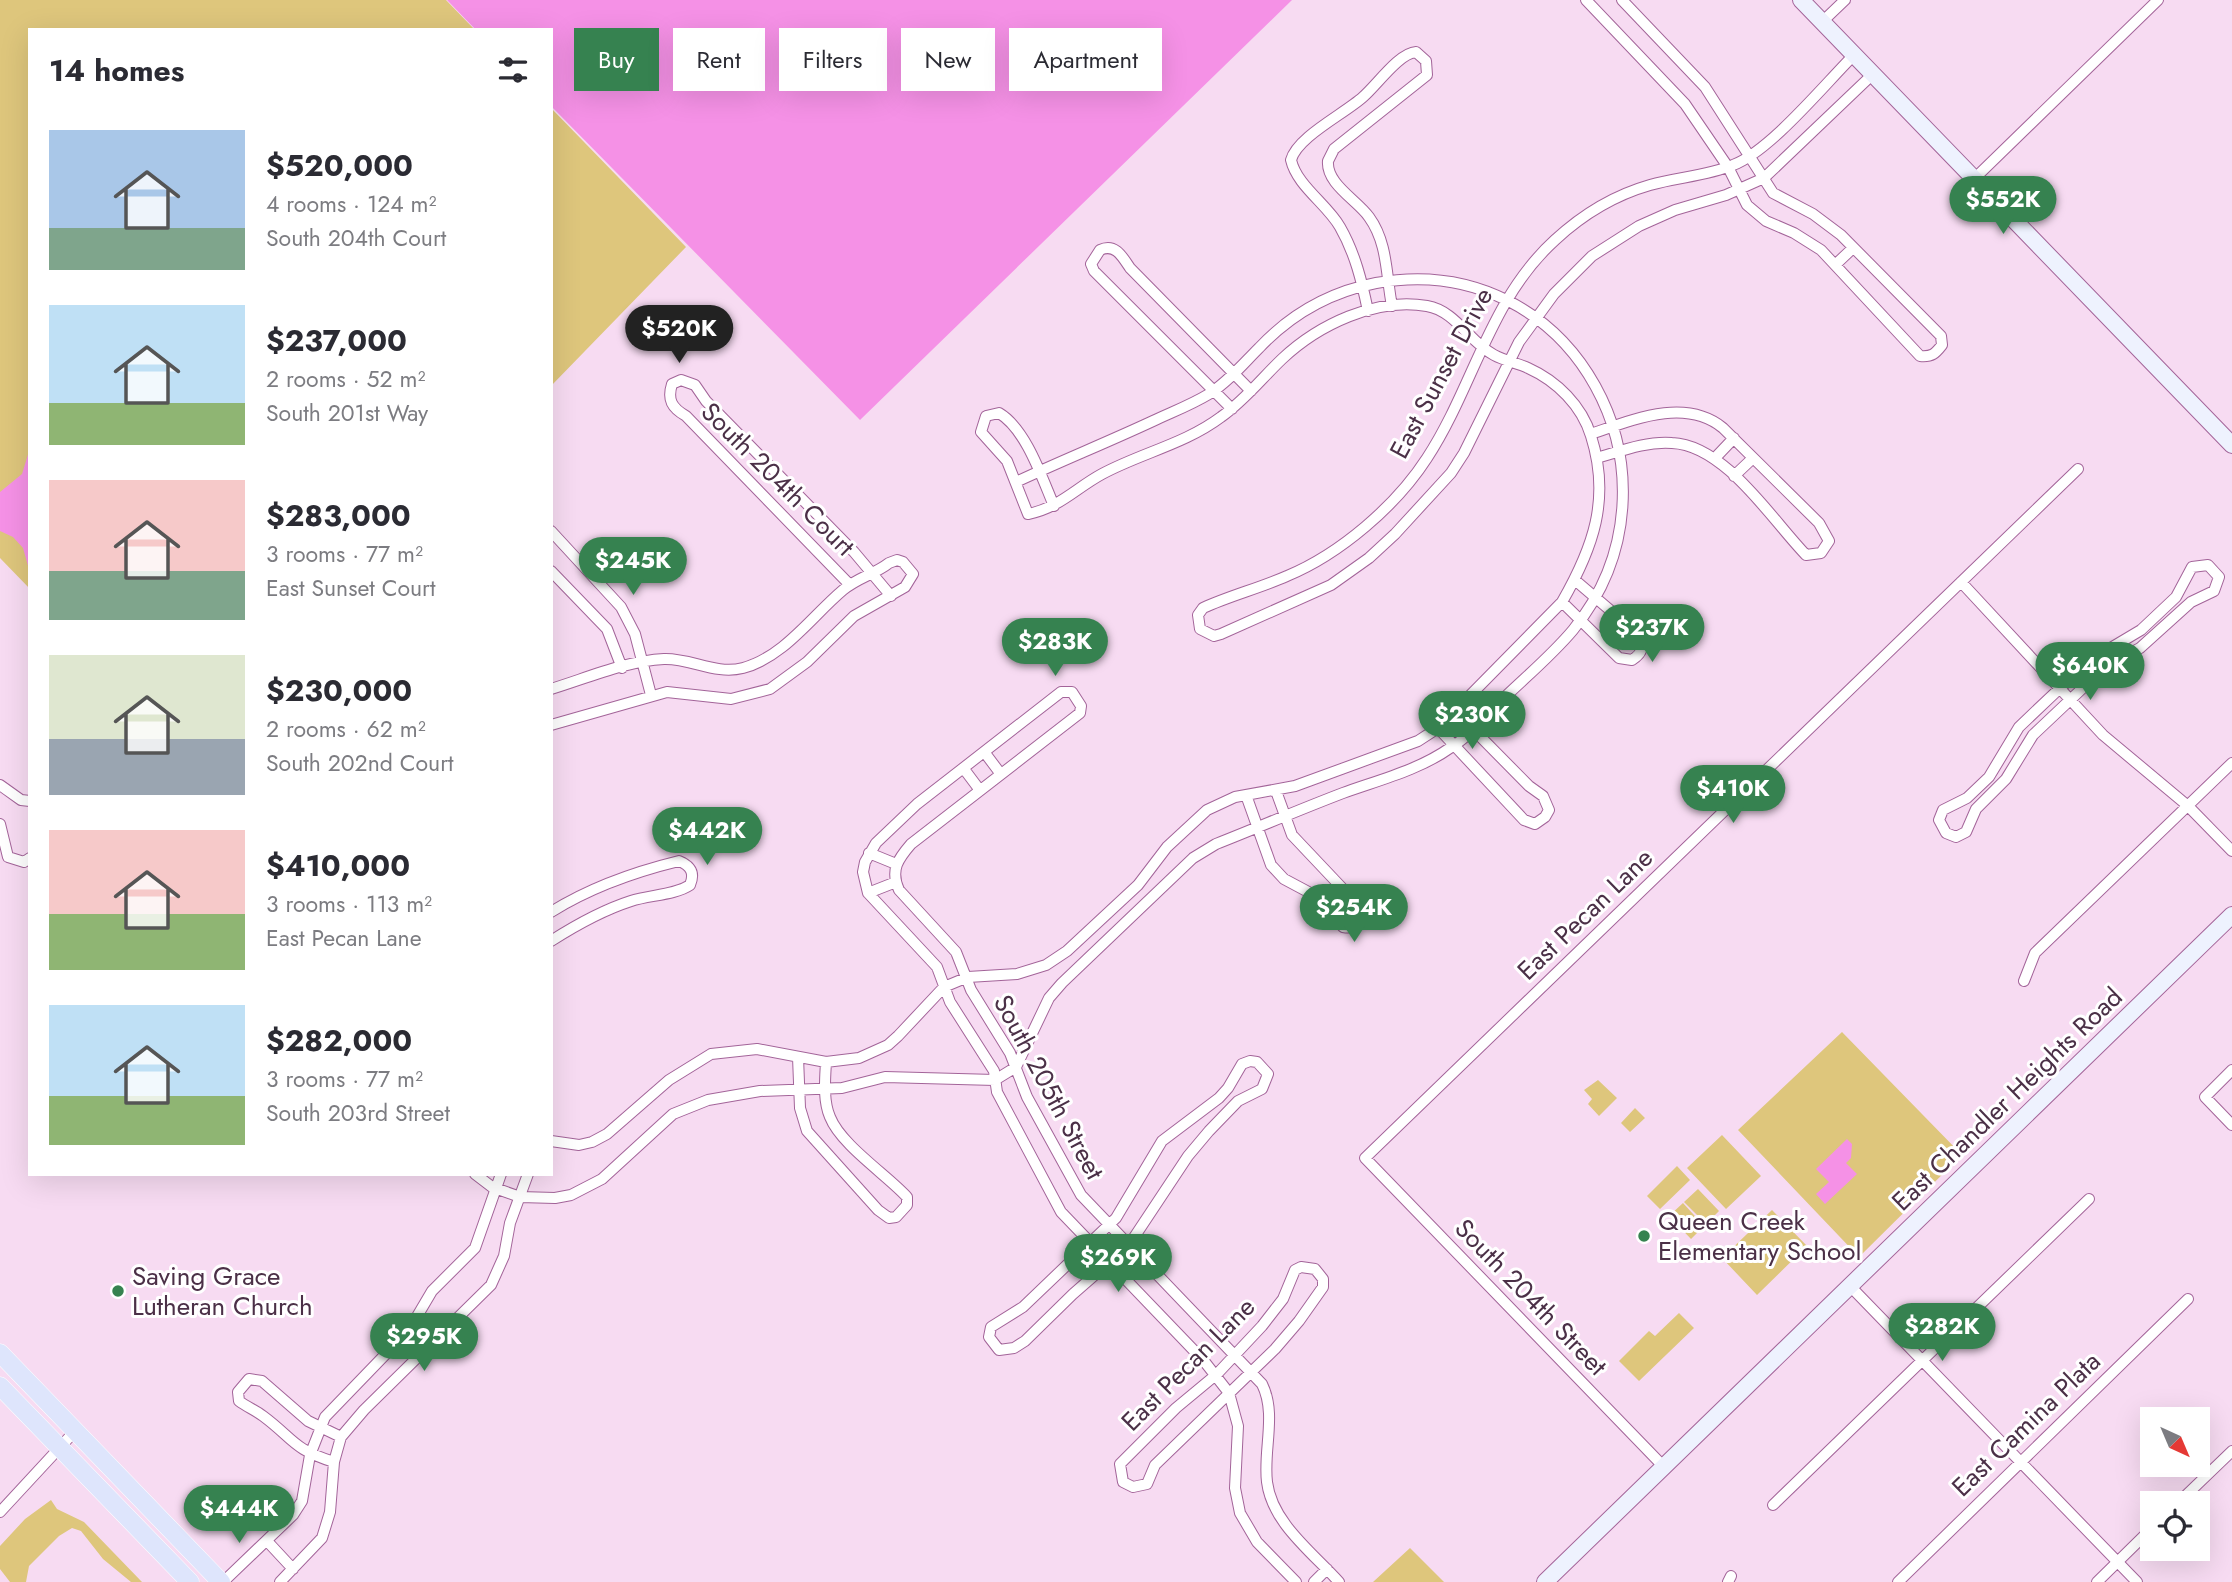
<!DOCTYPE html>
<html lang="en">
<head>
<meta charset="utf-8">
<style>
  body { margin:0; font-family:Jost,sans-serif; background:#f2f2f3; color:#2b2b33; height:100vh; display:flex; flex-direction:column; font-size:26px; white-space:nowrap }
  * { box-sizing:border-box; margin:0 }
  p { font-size:23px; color:#7c7c81 }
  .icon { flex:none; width:38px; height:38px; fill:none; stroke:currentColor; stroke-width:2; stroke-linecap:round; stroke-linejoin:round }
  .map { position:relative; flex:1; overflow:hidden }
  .panel { position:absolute; left:28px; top:28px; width:525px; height:1148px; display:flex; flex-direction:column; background:#fff; border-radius:0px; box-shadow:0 7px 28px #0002 }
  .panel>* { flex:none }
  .guide { position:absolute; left:574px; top:28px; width:665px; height:63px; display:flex; gap:14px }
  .needle { width:46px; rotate:136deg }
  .controls { position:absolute; left:2140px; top:1407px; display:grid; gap:14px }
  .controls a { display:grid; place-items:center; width:70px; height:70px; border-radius:0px; background:#fff; box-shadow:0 7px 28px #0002; font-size:35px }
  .price { position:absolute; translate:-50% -60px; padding:0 16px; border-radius:24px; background:#368250; color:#fff; font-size:23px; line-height:46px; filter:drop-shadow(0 2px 4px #0008) }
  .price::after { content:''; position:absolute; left:50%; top:42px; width:21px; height:16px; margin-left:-10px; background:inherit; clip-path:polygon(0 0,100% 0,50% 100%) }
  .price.on { background:#222; color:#fff }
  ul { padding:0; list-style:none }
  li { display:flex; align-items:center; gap:21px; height:175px; padding:0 21px }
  li span { display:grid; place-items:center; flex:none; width:196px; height:140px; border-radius:0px; color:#555 }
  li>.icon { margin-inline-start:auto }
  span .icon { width:84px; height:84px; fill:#fffc; stroke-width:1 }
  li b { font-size:30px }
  h2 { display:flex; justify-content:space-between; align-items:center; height:84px; padding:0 21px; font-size:30px }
  .pill { padding:0 24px; border-radius:0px; background:#fff; box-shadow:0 7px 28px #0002; font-size:24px; line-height:63px }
  .pill.on { background:#368250; color:#fff }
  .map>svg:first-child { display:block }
  .green { fill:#dec67c }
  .water { fill:#f591e6 }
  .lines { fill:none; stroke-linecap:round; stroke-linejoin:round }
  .minor-casing { stroke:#a36499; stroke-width:12 }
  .secondary-casing { stroke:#a36499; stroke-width:18 }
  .primary-casing { stroke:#fff; stroke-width:19 }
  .minor { stroke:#fff; stroke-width:10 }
  .secondary { stroke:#eef2fe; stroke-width:16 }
  .primary { stroke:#dee5fc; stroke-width:18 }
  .poi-dot { fill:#368250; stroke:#fff; stroke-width:2.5 }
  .labels { text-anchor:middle; stroke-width:6; stroke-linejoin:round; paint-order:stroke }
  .street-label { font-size:26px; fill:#4b3047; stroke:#fff }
  .poi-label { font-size:26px; fill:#4b3047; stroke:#fff; text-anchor:start }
</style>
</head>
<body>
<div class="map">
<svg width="2232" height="1582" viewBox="0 0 2232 1582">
  <rect width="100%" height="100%" fill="#f7dbf2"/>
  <!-- green -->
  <path class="green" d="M 0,0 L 446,0 L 475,30 L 30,30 L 30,589 L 0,558 Z
    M 551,108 L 686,247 L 551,386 Z
    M 1842,1032 L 1962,1155 L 1859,1257 L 1738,1130 Z
    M 1598,1080 L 1617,1098 L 1599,1116 L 1588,1104 L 1592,1099 L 1584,1090 Z
    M 1635,1108 L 1645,1118 L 1630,1132 L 1621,1123 Z
    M 1722,1135 L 1761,1176 L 1726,1209 L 1687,1168 Z
    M 1677,1166 L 1690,1180 L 1660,1209 L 1647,1196 Z
    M 1698,1189 L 1719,1211 L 1706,1224 L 1684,1202 Z
    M 1683,1203 L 1704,1226 L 1691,1239 L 1669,1216 Z
    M 1772,1210 L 1807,1246 L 1757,1295 L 1722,1258 Z
    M 1679,1313 L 1694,1328 L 1639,1381 L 1619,1361 L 1649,1331 L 1655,1336 Z
    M 51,1500 L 57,1509 L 84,1522 L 142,1582 L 131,1582 L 103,1559 L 81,1531 L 72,1528 L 59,1536 L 29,1566 L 26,1582 L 10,1582 L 0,1569 L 0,1546 L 25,1519 Z
    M 1410,1548 L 1444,1582 L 1373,1582 Z"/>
  <!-- water -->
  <path class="water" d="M 447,0 L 1292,0 L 860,420 L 551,106 L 551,30 L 476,30 Z
    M 30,448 L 30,573 L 23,548 L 13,537 L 0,531 L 0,492 L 22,474 Z
    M 1847,1139 L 1852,1144 L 1851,1158 L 1846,1163 L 1857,1174 L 1825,1204 L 1816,1194 L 1829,1182 L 1816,1169 Z"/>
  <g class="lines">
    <defs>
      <path id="minor" d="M 1586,0 L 1685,104 L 1728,167 L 1747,205 L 1766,221 L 1794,233 L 1821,250 L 1920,356 C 1932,357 1935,354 1942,345 L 1941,336 L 1841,235 L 1813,214 L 1773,193 L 1705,87 L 1622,0
        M 1822,22 L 1845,0
        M 1854,55 C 1824,85 1770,151 1733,165 C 1707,176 1678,177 1650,185 C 1615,195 1582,215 1555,240 C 1489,300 1474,386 1427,458 C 1396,506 1340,554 1287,576 C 1260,588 1229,596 1203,608 L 1198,615 L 1200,629 L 1214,636 L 1221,634 L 1331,585 L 1369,558 L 1395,534 L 1451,473 L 1464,453 L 1519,342 L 1554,294 L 1592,256 L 1639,226 L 1675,210 L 1726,195 L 1764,178 L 1873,74
        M 1974,179 L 2158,0
        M 1835,265 L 1853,248
        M 1368,311 C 1362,282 1355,253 1340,227 C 1327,204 1297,186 1291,160 C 1297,137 1344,114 1363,97 C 1377,85 1399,53 1416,52 L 1426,61 L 1427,75 L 1334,149 L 1328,161 C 1326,184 1357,200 1369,217 C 1388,243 1386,276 1392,306
        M 1232,409 L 1094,271 L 1091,264 L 1100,250 C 1115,243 1122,256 1130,268 L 1251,391
        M 1591,434 C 1632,420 1685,397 1723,428 L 1819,523 L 1829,541 L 1821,553 L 1806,555 C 1772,520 1725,445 1672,443 C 1646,441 1621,451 1597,458
        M 1715,458 L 1734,438
        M 1734,476 L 1753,458
        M 551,531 L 621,607 L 635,634 L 651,695
        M 2208,565 L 2219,577 L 2214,591 L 2191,602 L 2140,648 L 2105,667 L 2033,735 L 2006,779 L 1976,809 L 1966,832 L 1956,837 L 1946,833 L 1939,820 L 1943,810 L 1967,798 L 1989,777 L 2019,727 L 2059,689 L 2094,658 L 2141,630 L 2176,597 L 2192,567 Z
        M 551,571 L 607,629 L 622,668
        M 1961,582 L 2103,735 L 2188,806 L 2232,851
        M 850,585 L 686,416 C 672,408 667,400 672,384 L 681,380 L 695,385 L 706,401 L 854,552 L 891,596
        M 1562,602 L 1619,658 L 1632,660 C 1643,653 1645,645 1638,634 L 1576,581
        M 551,689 C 587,678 626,661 664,659 C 691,658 715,675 743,668 C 784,657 812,616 843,590 C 857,578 875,574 889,563 L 897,560 L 903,562 L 913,574 L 905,587 L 854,616 L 807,662 L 770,689 L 731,699 L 667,692 L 551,725
        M 1438,728 L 1524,820 L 1535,824 L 1545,817 L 1549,810 L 1543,796 L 1529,786 L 1455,711
        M 985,753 L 1000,773
        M 964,769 L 979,789
        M 0,785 L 21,800 L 30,801
        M 1246,795 L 1271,865 L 1284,879 L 1314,895 L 1343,927 C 1353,929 1357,926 1364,918 L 1361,903 L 1344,890 L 1292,835 L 1276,791
        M 0,824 L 8,857 L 24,862 L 30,858
        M 869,853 L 896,864
        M 868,893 L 896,882
        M 551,912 C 591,887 634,872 679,861 C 691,866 695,873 690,885 C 675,895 649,895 631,901 C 603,910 576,925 551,941
        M 2024,981 L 2035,953 L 2232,763
        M 798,1057 L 800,1108 L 807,1131 L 878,1210 L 889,1218 L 896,1217 L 907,1205 L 907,1197 C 887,1175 841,1145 830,1117 C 823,1101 825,1080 826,1062
        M 1250,1061 L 1257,1062 L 1268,1074 L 1262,1089 L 1238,1101 L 1209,1131 L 1188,1156 L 1129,1245 L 1073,1294 L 1025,1341 L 1014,1348 L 999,1350 L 989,1337 L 991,1327 L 1023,1307 L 1116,1218 L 1162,1141 L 1219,1098 L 1228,1088 L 1242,1064 Z
        M 2232,1070 L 2205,1097 L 2232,1125
        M 551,1141 L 579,1145 L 592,1142 L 607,1134 L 669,1080 L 711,1054 L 757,1049 L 826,1062 L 859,1058 L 888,1045 L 898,1036 L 944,987 L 968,977 L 1017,974 L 1046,965 L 1067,951 L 1138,885 L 1167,847 L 1207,810 L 1235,797 L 1295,786 L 1418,741 L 1438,728 L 1562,602 C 1593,548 1611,499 1591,436 C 1582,406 1557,381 1528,368 C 1517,363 1505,361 1494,355 C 1469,342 1456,311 1427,306 C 1376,297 1318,325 1282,359 C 1262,378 1244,401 1221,417 C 1185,444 1141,453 1102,474 C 1076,488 1059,508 1028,514 L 1007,461 L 981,432 L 986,416 L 999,413 C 1026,429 1042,478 1054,506
        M 475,1174 L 492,1187 L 520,1197 L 555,1198 L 571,1195 L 602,1179 L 673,1114 L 708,1100 L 760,1091 L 842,1088 L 885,1077 L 995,1080 L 1016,1067 L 1049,998 L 1062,983 L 1193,858 L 1216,844 C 1259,827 1301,809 1343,793 C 1379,780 1419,770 1450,748 C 1471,735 1488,714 1505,697 C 1528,675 1553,654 1573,630 C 1697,478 1574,247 1376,283 C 1330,292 1291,314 1259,348 C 1243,364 1228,382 1209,394 C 1191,405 1172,412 1153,421 C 1108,442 1061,461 1016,482
        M 1301,1267 L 1315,1269 L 1323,1279 L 1323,1287 L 1299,1321 L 1275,1349 L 1155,1465 L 1147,1484 L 1133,1487 L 1123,1482 L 1120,1464 L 1176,1408 L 1217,1374 L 1262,1326 L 1283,1299 L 1295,1270 Z
        M 1850,1286 L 2137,1582
        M 334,1462 C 292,1449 294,1439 263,1416 C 255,1410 247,1407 239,1401 L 238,1392 L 249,1379 L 262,1381 L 308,1421 L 341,1437
        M 1664,1467 L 1365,1158 L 2078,469
        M 2178,1503 L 2232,1451
        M 1773,1505 L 2089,1199
        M 0,1512 L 75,1431
        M 267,1541 L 293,1569
        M 223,1582 L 293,1515 L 302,1501 L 310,1455 L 325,1417 L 409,1330 L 432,1291 L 475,1248 L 501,1174
        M 280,1582 L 322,1538 L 330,1512 L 334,1462 L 341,1437 L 364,1410 L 491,1285 L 504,1256 L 510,1223 L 528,1174
        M 1296,1582 L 1257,1542 L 1240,1513 L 1235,1488 L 1238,1426 L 1229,1393 L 1204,1361 L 1061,1212 L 997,1092 L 994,1071 L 950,1002 L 937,967 L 868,893 L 863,872 L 865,862 L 876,843 L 917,804 L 1061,692 L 1072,692 L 1081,706 L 1080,713 L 911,844 C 898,859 890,870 899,890 L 956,952 L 971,990 L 1010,1053 L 1027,1097 L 1081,1195 L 1262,1384 C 1277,1414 1263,1450 1267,1482 C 1272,1523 1313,1553 1339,1582
        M 1314,1582 L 1327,1569
        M 1728,1582 L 1731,1576
        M 1898,1582 L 2188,1299
        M 2097,1582 L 2152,1528"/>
      <path id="secondary" d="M 1801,0 L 2232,445
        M 1545,1582 L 2232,915"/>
      <path id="primary" d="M 0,1353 L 221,1582
        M 0,1386 L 190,1582"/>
    </defs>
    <!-- minor casing -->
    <use href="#minor" class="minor-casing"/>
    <!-- secondary casing -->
    <use href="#secondary" class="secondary-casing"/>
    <!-- primary casing -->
    <use href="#primary" class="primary-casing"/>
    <!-- minor -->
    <use href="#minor" class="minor"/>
    <!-- secondary -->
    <use href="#secondary" class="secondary"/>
    <!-- primary -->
    <use href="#primary" class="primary"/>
  </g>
  <!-- markers -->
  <g class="poi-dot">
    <circle cx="1644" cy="1236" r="7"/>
    <circle cx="118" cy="1291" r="7"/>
  </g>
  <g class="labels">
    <!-- street labels -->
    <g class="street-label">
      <text transform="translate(1441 373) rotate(-62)" y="9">East Sunset Drive</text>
      <text transform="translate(778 479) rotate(45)" y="9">South 204th Court</text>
      <text transform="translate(1585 914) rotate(-44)" y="9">East Pecan Lane</text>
      <text transform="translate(1049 1087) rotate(62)" y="9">South 205th Street</text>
      <text transform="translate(2007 1099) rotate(-44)" y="9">East Chandler Heights Road</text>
      <text transform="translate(1531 1297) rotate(46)" y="9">South 204th Street</text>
      <text transform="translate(1188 1364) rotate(-45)" y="9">East Pecan Lane</text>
      <text transform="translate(2026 1424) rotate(-44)" y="9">East Camina Plata</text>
    </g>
    <!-- poi labels -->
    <g class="poi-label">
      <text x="1658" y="1230">Queen Creek<tspan x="1658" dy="30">Elementary School</tspan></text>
      <text x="132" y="1285">Saving Grace<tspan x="132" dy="30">Lutheran Church</tspan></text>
    </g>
  </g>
</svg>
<div class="controls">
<a><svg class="needle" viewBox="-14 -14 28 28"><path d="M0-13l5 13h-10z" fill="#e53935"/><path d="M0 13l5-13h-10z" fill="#7c7c81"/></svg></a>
<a><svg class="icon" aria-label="locate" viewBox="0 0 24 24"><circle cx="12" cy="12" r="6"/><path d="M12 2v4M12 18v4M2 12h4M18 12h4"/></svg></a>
</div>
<b class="price" style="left:2003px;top:236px">$552K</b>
<b class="price on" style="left:679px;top:365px">$520K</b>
<b class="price" style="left:633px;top:597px">$245K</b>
<b class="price" style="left:1652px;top:664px">$237K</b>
<b class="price" style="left:1055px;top:678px">$283K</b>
<b class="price" style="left:2090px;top:702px">$640K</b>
<b class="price" style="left:1472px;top:751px">$230K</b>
<b class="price" style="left:1733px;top:825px">$410K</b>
<b class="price" style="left:707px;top:867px">$442K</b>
<b class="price" style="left:1354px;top:944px">$254K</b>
<b class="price" style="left:1118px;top:1294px">$269K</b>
<b class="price" style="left:1942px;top:1363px">$282K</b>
<b class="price" style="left:424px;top:1373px">$295K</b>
<b class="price" style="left:239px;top:1545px">$444K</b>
<div class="guide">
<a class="pill on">Buy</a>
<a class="pill">Rent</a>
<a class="pill">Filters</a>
<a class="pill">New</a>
<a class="pill">Apartment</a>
</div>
<section class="panel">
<h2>14 homes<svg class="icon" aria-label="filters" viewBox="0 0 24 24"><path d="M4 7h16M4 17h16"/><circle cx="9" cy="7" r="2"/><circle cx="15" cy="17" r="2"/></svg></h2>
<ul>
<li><span style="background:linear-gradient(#a9c7e8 70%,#7fa58c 0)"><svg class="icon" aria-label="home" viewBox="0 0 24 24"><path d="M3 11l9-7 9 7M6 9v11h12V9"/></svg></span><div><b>$520,000</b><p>4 rooms · 124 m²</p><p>South 204th Court</p></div></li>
<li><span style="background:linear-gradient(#bfe0f5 70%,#8fb573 0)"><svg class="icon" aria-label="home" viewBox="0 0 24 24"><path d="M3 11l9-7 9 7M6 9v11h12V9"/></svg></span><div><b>$237,000</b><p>2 rooms · 52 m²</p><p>South 201st Way</p></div></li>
<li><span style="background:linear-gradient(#f6c9c9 65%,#7fa58c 0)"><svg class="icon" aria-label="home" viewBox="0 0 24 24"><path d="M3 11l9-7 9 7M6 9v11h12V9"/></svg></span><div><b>$283,000</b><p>3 rooms · 77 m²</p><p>East Sunset Court</p></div></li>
<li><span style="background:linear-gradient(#dfe7d0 60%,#9aa5b1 0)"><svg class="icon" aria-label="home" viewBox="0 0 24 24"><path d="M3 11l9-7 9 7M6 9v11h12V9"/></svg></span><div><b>$230,000</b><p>2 rooms · 62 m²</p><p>South 202nd Court</p></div></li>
<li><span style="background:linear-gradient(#f6c9c9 60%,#8fb573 0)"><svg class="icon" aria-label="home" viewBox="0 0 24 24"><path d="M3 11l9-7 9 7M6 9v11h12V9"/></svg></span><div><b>$410,000</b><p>3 rooms · 113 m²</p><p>East Pecan Lane</p></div></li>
<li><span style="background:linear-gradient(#bfe0f5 65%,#8fb573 0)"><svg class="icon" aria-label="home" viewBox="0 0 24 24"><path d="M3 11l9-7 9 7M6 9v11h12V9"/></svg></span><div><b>$282,000</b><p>3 rooms · 77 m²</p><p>South 203rd Street</p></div></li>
</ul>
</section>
</div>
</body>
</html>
